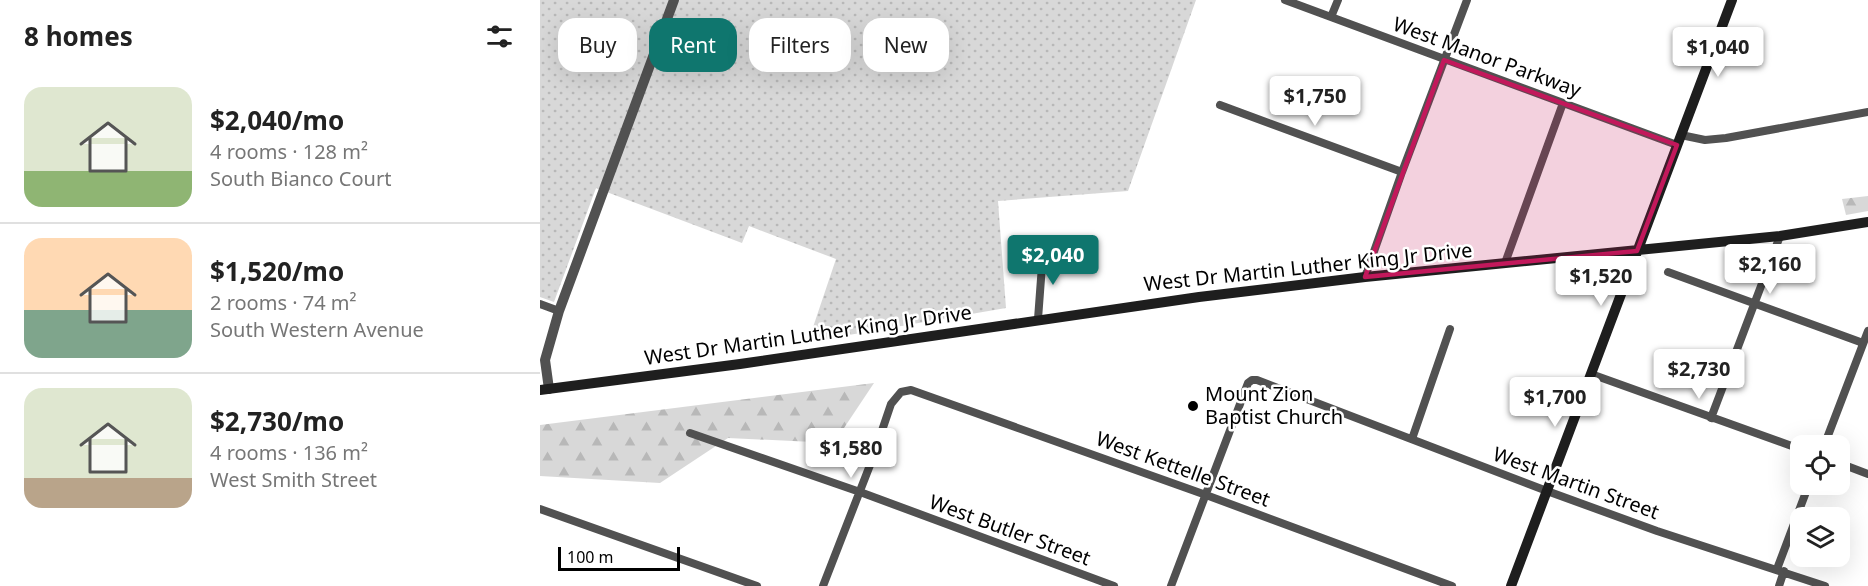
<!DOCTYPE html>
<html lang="en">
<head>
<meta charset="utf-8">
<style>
  body { margin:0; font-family:"Noto Sans",sans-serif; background:#f6f6f6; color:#222; height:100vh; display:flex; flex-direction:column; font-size:22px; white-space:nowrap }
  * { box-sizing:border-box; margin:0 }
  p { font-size:20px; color:#767676 }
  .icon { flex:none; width:33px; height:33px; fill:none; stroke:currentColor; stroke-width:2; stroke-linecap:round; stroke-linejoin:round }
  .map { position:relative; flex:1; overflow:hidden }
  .side { display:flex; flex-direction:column; background:#fff; width:540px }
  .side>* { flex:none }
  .banner { position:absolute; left:18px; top:18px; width:570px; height:54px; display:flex; gap:12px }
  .tools { position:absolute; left:1250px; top:435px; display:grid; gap:12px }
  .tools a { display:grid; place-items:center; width:60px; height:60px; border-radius:12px; background:#fff; box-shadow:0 6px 24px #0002; font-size:30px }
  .scale { position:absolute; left:18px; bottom:15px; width:122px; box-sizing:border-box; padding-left:6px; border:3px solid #000; border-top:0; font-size:16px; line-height:21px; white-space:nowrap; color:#000; -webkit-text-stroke:4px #fff; paint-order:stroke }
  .price { position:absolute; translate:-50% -51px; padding:0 14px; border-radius:6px; background:#fff; color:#222; font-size:20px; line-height:39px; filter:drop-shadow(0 2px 3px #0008) }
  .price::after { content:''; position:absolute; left:50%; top:36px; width:18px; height:14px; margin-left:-9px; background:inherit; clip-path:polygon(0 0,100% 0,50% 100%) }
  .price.selected { background:#0f766e; color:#fff }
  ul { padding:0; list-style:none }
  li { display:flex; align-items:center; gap:18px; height:150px; padding:0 24px }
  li+li { border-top:2px solid #e0e0e0 }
  li span { display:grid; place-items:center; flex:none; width:168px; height:120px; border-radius:18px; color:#555 }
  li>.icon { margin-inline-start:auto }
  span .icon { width:72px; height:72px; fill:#fffc; stroke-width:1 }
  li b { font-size:26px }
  h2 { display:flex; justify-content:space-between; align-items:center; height:72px; padding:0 24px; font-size:26px }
  .chip { padding:0 21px; border-radius:18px; background:#fff; box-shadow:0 6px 24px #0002; font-size:21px; line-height:54px }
  .chip.selected { background:#0f766e; color:#fff }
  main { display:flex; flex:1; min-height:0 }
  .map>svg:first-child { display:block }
  .grass { fill:url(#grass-dots) }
  .forest { fill:url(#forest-firs) }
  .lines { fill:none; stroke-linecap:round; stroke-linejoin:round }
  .minor { stroke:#515151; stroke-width:8 }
  .tertiary { stroke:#515151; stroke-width:10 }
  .secondary { stroke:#1e1e1e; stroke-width:10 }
  .marked { fill:#c2185b; fill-opacity:0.2; stroke:#c2185b; stroke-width:4.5; stroke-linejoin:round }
  .poi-dot { fill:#000; stroke:#fff; stroke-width:2 }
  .labels { text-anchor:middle; stroke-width:5; stroke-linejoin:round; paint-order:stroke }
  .street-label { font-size:20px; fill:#000; stroke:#fff }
  .poi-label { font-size:20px; fill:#000; stroke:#fff; text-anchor:start }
</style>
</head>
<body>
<main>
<section class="side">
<h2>8 homes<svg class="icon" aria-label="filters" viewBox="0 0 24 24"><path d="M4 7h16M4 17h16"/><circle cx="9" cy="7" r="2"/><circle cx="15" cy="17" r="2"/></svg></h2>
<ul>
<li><span style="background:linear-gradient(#dfe7d0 70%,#8fb573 0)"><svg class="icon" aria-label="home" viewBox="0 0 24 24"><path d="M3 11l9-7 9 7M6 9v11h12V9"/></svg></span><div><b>$2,040/mo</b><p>4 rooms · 128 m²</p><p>South Bianco Court</p></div></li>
<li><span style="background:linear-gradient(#ffd9b3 60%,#7fa58c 0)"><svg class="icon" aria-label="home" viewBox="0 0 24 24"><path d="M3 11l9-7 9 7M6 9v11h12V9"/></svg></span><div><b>$1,520/mo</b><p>2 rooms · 74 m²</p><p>South Western Avenue</p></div></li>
<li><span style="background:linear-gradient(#dfe7d0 75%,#b9a48a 0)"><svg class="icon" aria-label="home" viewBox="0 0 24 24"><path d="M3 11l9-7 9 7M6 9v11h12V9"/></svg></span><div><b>$2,730/mo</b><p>4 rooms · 136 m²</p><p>West Smith Street</p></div></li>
</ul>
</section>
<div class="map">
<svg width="1328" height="586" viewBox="0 0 1328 586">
  <defs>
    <pattern id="grass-dots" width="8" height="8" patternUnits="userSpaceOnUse" patternTransform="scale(1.5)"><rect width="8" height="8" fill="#d8d8d8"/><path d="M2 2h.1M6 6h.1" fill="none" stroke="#b8b8b8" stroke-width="1.8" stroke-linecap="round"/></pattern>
    <pattern id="forest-firs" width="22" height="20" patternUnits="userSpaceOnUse" patternTransform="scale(1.5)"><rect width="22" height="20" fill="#d8d8d8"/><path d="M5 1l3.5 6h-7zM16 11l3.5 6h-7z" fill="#b8b8b8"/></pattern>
  </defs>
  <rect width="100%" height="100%" fill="#fff"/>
  <!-- grass -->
  <path class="grass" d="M 0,0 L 656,0 L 588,191 L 458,201 L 466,308 L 268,342 L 296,259 L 209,226 L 202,243 L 56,188 L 14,302 L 0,297 Z"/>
  <!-- forest -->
  <path class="forest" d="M 1328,196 L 1328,211 L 1306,215 L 1302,199 Z
    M 334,383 L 294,443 L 188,438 L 120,483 L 0,476 L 0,425 Z"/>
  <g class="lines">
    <!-- minor -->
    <path class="minor" d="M 745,0 L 1137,145
      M 791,17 L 798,0
      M 680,105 L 862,172
      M 1141,135 L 1165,140 L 1186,138 L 1328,112
      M 965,263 L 1023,103
      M 1128,272 L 1323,343
      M 825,277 L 862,172 L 927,0
      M 0,304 L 19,311
      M 498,319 L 503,252
      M 1051,374 L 1260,449
      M 1171,418 L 1240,236
      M 150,433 L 320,492 L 574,586
      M 872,439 L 910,329
      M 1284,446 L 1328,331
      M 1299,463 L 1328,474
      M 0,509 L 217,586
      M 1237,569 L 1269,484
      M 283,586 L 332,460 L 351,404 L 361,392 L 371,390 L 666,495 L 912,586
      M 631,586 L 708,383 L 712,380 L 717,380 L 1007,491 L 1117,531 L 1285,586
      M 1239,586 L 1244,571"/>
    <!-- tertiary -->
    <path class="tertiary" d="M 9,389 L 5,360 L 19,311 L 134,0"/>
    <!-- secondary -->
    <path class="secondary" d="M 0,390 L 200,364 L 659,297 L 825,277 L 1240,236 L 1328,222
      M 971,586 L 1192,0"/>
  </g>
  <!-- marked area -->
  <path class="marked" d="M 904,60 L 1137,145 L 1097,251 L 825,277 Z"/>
  <!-- markers -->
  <circle class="poi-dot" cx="653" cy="406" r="6"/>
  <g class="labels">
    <!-- street labels -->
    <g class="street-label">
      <text transform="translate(947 57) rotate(20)" y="7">West Manor Parkway</text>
      <text transform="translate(768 267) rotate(-6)" y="7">West Dr Martin Luther King Jr Drive</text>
      <text transform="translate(268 335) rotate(-8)" y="7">West Dr Martin Luther King Jr Drive</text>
      <text transform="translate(643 469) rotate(20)" y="7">West Kettelle Street</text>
      <text transform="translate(1036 483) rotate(20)" y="7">West Martin Street</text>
      <text transform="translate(470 530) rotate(20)" y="7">West Butler Street</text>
    </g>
    <!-- poi labels -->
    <g class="poi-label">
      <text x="665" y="401">Mount Zion<tspan x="665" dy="23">Baptist Church</tspan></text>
    </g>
  </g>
</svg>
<div class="tools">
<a><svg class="icon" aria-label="locate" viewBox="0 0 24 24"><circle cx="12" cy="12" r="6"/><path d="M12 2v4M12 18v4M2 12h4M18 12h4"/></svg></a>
<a><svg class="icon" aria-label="layers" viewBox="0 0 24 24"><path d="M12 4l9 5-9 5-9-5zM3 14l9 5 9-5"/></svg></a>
</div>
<div class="scale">100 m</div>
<b class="price" style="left:1178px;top:78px">$1,040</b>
<b class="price" style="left:775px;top:127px">$1,750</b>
<b class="price selected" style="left:513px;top:286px">$2,040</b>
<b class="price" style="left:1230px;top:295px">$2,160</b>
<b class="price" style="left:1061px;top:307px">$1,520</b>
<b class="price" style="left:1159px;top:400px">$2,730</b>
<b class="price" style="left:1015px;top:428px">$1,700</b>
<b class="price" style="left:311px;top:479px">$1,580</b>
<div class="banner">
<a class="chip">Buy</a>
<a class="chip selected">Rent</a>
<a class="chip">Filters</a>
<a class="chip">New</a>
</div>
</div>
</main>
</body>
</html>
